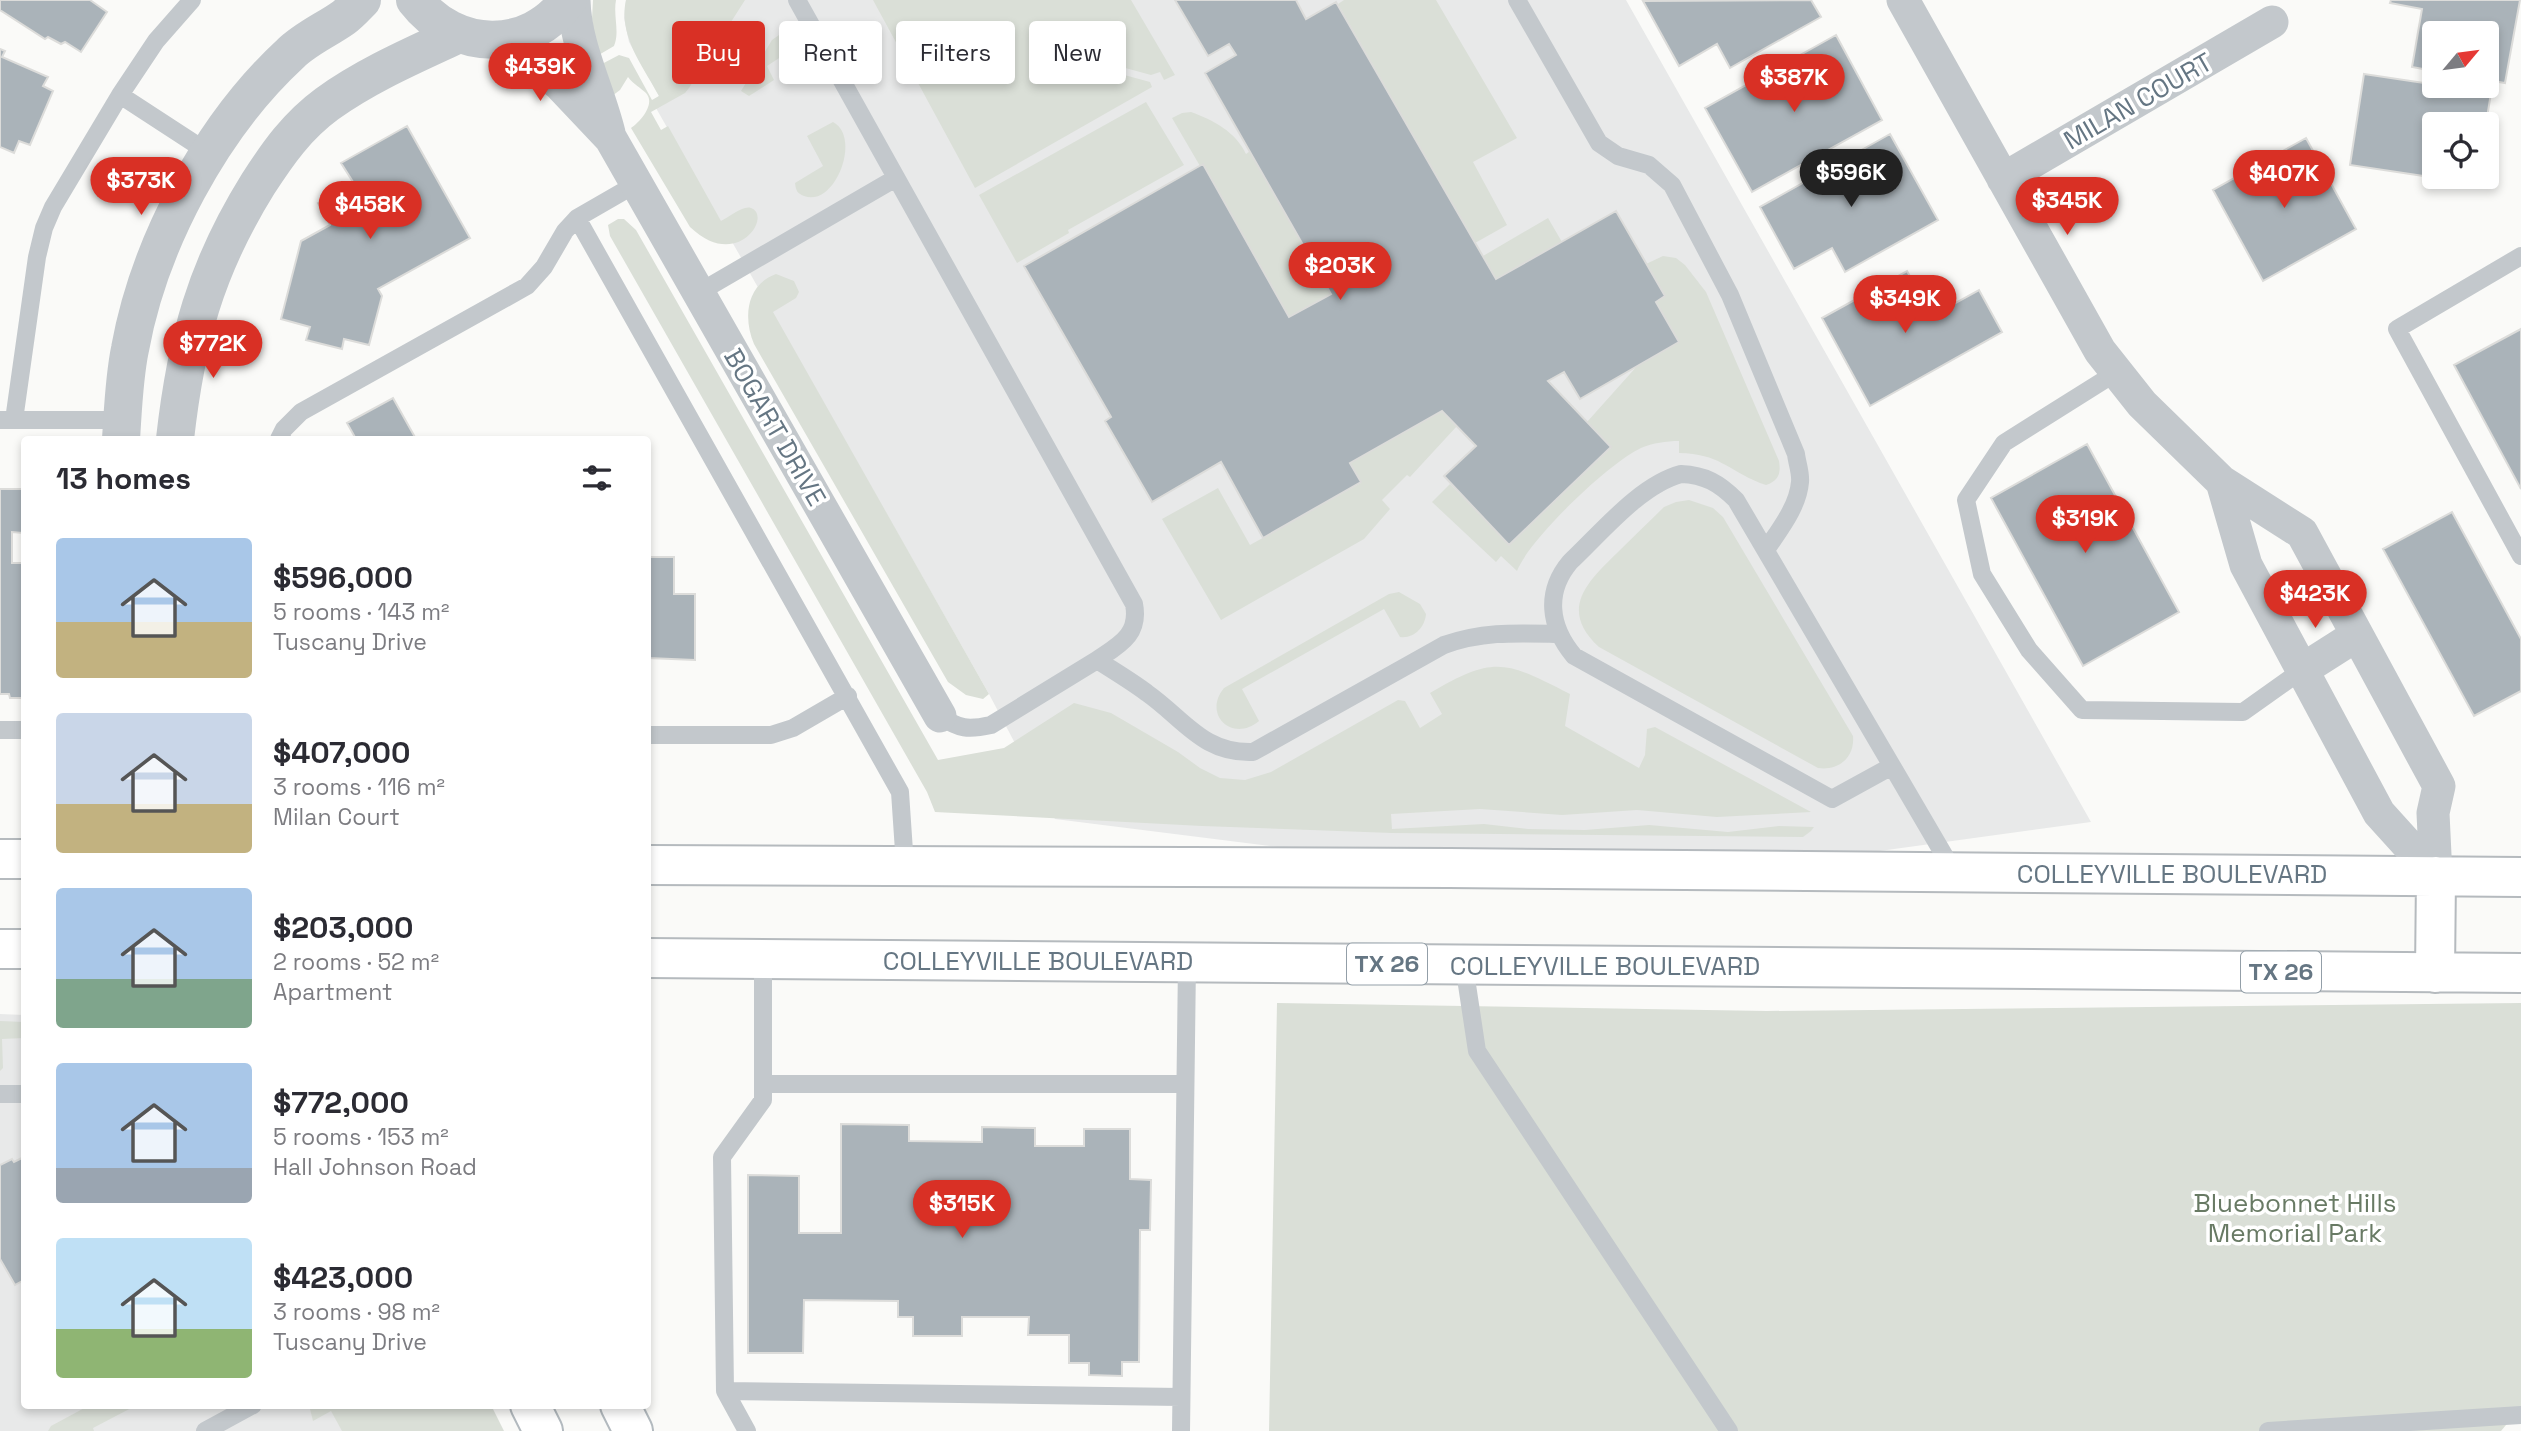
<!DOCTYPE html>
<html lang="en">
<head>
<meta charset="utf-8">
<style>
  body { margin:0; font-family:"Space Grotesk",sans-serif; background:#f7f7f7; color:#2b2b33; height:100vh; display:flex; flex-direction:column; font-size:26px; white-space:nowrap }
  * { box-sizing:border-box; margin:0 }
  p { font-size:23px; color:#7c7c81 }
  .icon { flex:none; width:38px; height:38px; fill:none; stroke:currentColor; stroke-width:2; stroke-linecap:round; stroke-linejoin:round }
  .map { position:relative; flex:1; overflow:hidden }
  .details { position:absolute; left:21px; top:436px; width:630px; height:973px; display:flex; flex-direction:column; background:#fff; border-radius:7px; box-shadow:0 4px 10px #0003 }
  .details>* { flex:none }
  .banner { position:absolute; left:672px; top:21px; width:665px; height:63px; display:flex; gap:14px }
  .needle { width:46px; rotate:61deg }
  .fabs { position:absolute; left:2422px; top:21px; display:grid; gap:14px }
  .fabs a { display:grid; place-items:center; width:77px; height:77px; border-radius:7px; background:#fff; box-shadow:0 4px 10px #0003; font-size:35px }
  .price { position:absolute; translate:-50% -60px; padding:0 16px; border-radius:24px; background:#d93025; color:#fff; font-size:23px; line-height:46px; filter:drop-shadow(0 2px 4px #0008) }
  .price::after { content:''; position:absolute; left:50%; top:42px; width:21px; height:16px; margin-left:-10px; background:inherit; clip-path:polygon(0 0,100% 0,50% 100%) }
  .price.active { background:#222; color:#fff }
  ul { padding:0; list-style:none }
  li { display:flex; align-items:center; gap:21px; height:175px; padding:0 35px }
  li span { display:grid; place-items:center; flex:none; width:196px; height:140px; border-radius:7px; color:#555 }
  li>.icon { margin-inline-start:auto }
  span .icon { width:84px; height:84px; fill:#fffc; stroke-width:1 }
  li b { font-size:30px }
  h2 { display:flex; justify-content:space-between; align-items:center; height:84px; padding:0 35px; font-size:30px }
  .chip { padding:0 24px; border-radius:7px; background:#fff; box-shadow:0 4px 10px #0003; font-size:24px; line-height:63px }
  .chip.active { background:#d93025; color:#fff }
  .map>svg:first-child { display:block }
  .built { fill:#e8e9e9 }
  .green { fill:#dadfd7 }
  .building { fill:#aab3b9; stroke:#dcdcda; stroke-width:2 }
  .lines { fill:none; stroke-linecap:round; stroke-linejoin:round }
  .secondary-casing { stroke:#b3babf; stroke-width:42 }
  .primary-casing { stroke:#b5babe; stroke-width:42 }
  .service { stroke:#c3c8cc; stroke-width:18 }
  .minor { stroke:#c3c8cc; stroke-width:33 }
  .tertiary { stroke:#c3c8cc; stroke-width:38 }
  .secondary { stroke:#fff; stroke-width:38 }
  .primary { stroke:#fff; stroke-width:38 }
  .labels { text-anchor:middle; stroke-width:7; stroke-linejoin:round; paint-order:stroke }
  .shield { fill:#fff; stroke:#939fa8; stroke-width:2 }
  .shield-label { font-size:24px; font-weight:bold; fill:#657683 }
  .street-label { font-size:26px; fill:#657683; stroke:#fff }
  .park-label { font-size:26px; fill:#687a64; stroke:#fff }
</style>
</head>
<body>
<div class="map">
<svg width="2521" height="1431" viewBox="0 0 2521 1431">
  <rect width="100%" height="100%" fill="#fafaf8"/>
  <!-- built -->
  <path class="built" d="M 626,0 L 1626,0 L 2091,822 L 1836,857 L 1388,861 L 1055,819 L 989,694 L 652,101 L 659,96 L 629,42 L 624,18 Z
    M 0,1014 L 24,1015 L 24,1405 L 487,1405 L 500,1431 L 0,1431 Z"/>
  <!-- green -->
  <path class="green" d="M 593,0 L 616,0 C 613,16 620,32 614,46 L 597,56 L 592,19 Z
    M 626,0 L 745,0 L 689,88 L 685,93 L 651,112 L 661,130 L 668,126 L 721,221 C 728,218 743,205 751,208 C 773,216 737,272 690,227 L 631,128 C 640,122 656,104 646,93 C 641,88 633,84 628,77 L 620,90 L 612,96 L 600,65 L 619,55 L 629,58 L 652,100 L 659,96 C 643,66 618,36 626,0 Z
    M 873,0 L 1131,0 L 1175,75 L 1164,80 L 1160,72 L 1151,75 L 1118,66 L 1117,73 L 1150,82 L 1152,87 L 975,188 Z
    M 1344,0 L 1436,0 L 1517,138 L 1473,162 L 1507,225 L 1475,243 L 1338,4 Z
    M 779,35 L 789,39 L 793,49 L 767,66 L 774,80 L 749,96 L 741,91 L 772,40 Z
    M 1146,102 L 1184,165 L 1068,230 L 1069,233 L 1017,263 L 979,195 Z
    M 1191,112 C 1213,120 1236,132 1246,154 L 1250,151 L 1331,294 L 1289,317 L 1202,164 L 1200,166 L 1172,118 L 1182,113 Z
    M 833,122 C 862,137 835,208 804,196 C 797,193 796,191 795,183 L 823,166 L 807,136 Z
    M 1548,218 L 1562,242 L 1496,279 L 1483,256 Z
    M 618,219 L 624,219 L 636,230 L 938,760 L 1004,748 L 1074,703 L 1111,713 L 1178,752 L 1200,768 L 1220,778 L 1245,780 L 1271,772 L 1398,700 L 1405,701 L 1420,728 L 1442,714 L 1430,693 C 1495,655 1505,661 1570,694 L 1565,726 L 1639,768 L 1645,755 L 1647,729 L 1655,727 L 1811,812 L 1717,817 L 1637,810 L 1562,815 L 1480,809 L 1391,814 L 1392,829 L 1484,824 L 1528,829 L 1585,830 L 1649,825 L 1728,832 L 1779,826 L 1814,827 L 1811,831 L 1803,837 L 1392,833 L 1202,826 L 935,812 L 927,792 L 610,236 L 608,225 Z
    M 1663,256 L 1676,258 L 1685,265 L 1706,292 L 1779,461 C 1781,473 1779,481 1766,485 L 1760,483 C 1726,469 1720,454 1679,453 L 1679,441 C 1666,441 1653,443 1641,448 C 1610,462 1529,539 1517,571 L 1501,556 L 1496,562 L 1432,502 L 1450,484 L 1509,545 L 1611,448 L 1587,422 L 1638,365 L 1656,302 L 1646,264 Z
    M 776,274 L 794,281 L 799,292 L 796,298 L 773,312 L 989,694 L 983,699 L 966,695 L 948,682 L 754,344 C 743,318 746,285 776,274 Z
    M 1442,411 L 1457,426 L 1410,477 L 1407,475 L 1382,500 L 1390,509 L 1364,539 L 1221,620 L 1162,519 L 1218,488 L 1250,545 L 1361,483 L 1350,463 Z
    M 1689,500 L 1713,508 L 1723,517 L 1853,736 C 1855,757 1839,771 1818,768 L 1599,647 C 1559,610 1586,583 1617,553 C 1632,538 1648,523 1664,507 L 1676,502 Z
    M 1399,592 L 1420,604 L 1426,614 C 1425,627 1414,639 1400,637 L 1384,609 L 1242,689 L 1259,721 C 1233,743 1202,715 1224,688 L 1389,594 Z
    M 1277,1003 L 1767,1011 L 2521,1003 L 2521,1407 L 2501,1431 L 1269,1431 Z
    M 0,1021 L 24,1022 L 24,1038 L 2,1039 L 3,1068 L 0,1071 Z
    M 90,1405 L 137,1405 L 93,1428 L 94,1431 L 48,1431 L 51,1426 Z
    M 309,1405 L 491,1405 L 504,1431 L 342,1431 L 331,1411 L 313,1421 Z"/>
  <!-- building -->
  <path class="building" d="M 0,0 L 90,0 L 107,12 L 81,52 L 65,42 L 61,44 L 48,37 L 45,39 L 0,10 Z
    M 1175,0 L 1296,0 L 1306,19 L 1336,2 L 1496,279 L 1616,211 L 1665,296 L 1656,302 L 1679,342 L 1580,399 L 1564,372 L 1548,381 L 1611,447 L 1509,545 L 1444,476 L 1476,446 L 1442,411 L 1350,463 L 1361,482 L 1263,538 L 1221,462 L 1152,502 L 1105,421 L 1111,417 L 1024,266 L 1203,164 L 1289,317 L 1331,294 L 1205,73 L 1236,55 L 1229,44 L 1208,56 Z
    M 1811,0 L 1821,17 L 1730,68 L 1717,44 L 1679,66 L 1643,1 Z
    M 2391,0 L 2520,0 L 2505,83 L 2487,80 L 2487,33 L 2434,33 L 2434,71 L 2412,67 L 2422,9 L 2390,3 Z
    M 1836,35 L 1882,120 L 1752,192 L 1705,108 Z
    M 0,49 L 5,51 L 2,57 L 48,77 L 43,86 L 53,91 L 30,145 L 19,141 L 14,153 L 0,147 Z
    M 2364,74 L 2491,93 L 2486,124 L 2434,124 L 2434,177 L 2478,177 L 2477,184 L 2350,165 Z
    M 407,126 L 470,238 L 378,289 L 382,296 L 369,345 L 344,339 L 342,349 L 306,340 L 310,327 L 281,319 L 301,241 L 330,225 L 318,203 L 353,182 L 341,163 Z
    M 1890,134 L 1938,220 L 1845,272 L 1832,248 L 1794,269 L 1760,207 Z
    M 2306,138 L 2356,229 L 2263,281 L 2213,190 Z
    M 1907,271 L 1932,316 L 1979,290 L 2002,332 L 1870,406 L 1822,318 Z
    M 2521,329 L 2521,489 L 2454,365 Z
    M 393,398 L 416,439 L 356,439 L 347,423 Z
    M 2087,444 L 2179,612 L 2083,666 L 1991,498 Z
    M 0,489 L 23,489 L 23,533 L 12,532 L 12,563 L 24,563 L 24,698 L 10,698 L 9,694 L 0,694 Z
    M 2452,512 L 2521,639 L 2521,691 L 2474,716 L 2383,549 Z
    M 648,557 L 674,557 L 674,594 L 695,594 L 695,660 L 648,658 Z
    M 841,1124 L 909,1125 L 909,1141 L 982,1142 L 982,1127 L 1035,1128 L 1035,1146 L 1084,1146 L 1084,1129 L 1130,1129 L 1130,1179 L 1151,1180 L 1150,1230 L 1140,1230 L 1139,1362 L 1122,1362 L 1122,1376 L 1089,1375 L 1089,1363 L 1069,1363 L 1069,1335 L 1028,1335 L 1029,1317 L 962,1317 L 962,1336 L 913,1336 L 913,1317 L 898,1317 L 898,1301 L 804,1300 L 803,1353 L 748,1353 L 748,1175 L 799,1176 L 799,1233 L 841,1233 Z
    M 22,1158 L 24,1163 L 24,1280 L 15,1285 L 0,1259 L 0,1165 L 12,1159 L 14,1162 Z"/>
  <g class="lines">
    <defs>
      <path id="secondary" d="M 530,1405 L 543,1431
        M 620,1405 L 633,1431"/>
      <path id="primary" d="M 0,859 L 24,859
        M 648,865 L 1449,868 L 2521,877
        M 0,949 L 24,949
        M 648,958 L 2521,973
        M 2435,973 L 2436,876"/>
    </defs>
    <!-- secondary casing -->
    <use href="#secondary" class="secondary-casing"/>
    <!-- primary casing -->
    <use href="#primary" class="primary-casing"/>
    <!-- service -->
    <path class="service" d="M 797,0 L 1134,604 C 1140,635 1119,645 1097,660 C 1114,671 1131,681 1147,693 C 1184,719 1203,754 1253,752 L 1444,645 C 1483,631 1517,633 1558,634
      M 1517,0 L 1599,143 L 1618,156 L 1649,165 L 1672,185 L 1730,295 L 1796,454 C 1797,463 1801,473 1800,482 C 1798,507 1779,530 1766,550
      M 120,95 L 209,153
      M 577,218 L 900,792 L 905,866
      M 2521,256 L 2397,329 L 2521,556
      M 698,293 L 896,178
      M 2117,372 L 2004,443 L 1966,500 L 1982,574 L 2029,650 L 2082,710 L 2243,712 L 2302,670
      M 0,420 L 122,420
      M 14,420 L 37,257 L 44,228 L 53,207 L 120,95 L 156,41 L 192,0
      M 279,439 L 284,429 L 301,412 L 527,286 L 544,267 L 565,231 L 577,218 L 636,184
      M 1681,474 C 1705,475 1719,483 1736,500 L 1892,766 L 1832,799 L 1574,656 C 1549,626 1545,592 1570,562 C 1602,532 1640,485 1681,474 Z
      M 940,716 C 959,729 968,730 991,725 L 1097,660
      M 0,730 L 24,730
      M 648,735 L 771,735 L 793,728 L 848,696
      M 1892,766 L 1954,872
      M 1464,965 L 1477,1051 L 1729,1431
      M 763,1084 L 1185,1084
      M 0,1094 L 24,1094
      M 725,1391 L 1181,1397
      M 205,1431 L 253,1405
      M 747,1431 L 725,1391 L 722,1157 L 763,1100 L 763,959
      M 1181,1431 L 1187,963
      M 2268,1431 L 2521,1415"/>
    <!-- minor -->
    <path class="minor" d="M 574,0 C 575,46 598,88 609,133
      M 1903,0 L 2100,351 L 2142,404 L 2222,482 L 2302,533 L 2439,786 L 2433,813 L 2436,876
      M 491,40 L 537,67 L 559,84 L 611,139 L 940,716
      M 2003,179 L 2272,22
      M 2222,482 L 2246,565 L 2379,813 L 2436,876
      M 2302,670 L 2357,635"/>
    <!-- tertiary -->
    <path class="tertiary" d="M 415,0 C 455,52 529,54 568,0
      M 121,439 C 123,410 124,378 130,349 C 149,244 211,127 290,54 C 305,39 326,30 343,18 C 350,13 356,6 362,0
      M 175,439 C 186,341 205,269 258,184 C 278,153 297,126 327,104 C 367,75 414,55 459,34"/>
    <!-- secondary -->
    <use href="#secondary" class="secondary"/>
    <!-- primary -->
    <use href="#primary" class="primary"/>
  </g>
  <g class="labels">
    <!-- shield labels -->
    <g class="shield">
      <rect x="1347" y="943.5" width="80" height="41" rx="5"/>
      <rect x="2241" y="951.5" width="80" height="41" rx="5"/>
    </g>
    <g class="shield-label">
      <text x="1387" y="972">TX 26</text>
      <text x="2281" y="980">TX 26</text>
    </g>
    <!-- street labels -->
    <g class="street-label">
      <text transform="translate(2138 101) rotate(-30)" y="9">MILAN COURT</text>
      <text transform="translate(775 427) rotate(60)" y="9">BOGART DRIVE</text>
      <text x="2172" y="883">COLLEYVILLE BOULEVARD</text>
      <text x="1038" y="970">COLLEYVILLE BOULEVARD</text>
      <text x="1605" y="975">COLLEYVILLE BOULEVARD</text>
    </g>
    <!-- park labels -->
    <g class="park-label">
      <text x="2295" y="1212">Bluebonnet Hills<tspan x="2295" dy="30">Memorial Park</tspan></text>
    </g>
  </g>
</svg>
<div class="fabs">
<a><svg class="needle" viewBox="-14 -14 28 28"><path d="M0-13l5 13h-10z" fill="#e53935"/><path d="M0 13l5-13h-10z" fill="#7c7c81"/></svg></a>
<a><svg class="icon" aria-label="locate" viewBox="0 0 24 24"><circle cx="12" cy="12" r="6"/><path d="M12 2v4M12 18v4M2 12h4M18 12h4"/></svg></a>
</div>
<b class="price" style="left:540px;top:103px">$439K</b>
<b class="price" style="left:1794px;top:114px">$387K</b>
<b class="price active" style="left:1851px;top:209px">$596K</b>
<b class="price" style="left:2284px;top:210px">$407K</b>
<b class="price" style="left:141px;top:217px">$373K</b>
<b class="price" style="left:2067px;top:237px">$345K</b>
<b class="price" style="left:370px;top:241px">$458K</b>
<b class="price" style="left:1340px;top:302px">$203K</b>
<b class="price" style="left:1905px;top:335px">$349K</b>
<b class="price" style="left:213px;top:380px">$772K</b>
<b class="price" style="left:2085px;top:555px">$319K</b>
<b class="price" style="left:2315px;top:630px">$423K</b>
<b class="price" style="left:962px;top:1240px">$315K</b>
<div class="banner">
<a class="chip active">Buy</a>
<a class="chip">Rent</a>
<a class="chip">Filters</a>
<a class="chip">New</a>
</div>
<section class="details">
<h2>13 homes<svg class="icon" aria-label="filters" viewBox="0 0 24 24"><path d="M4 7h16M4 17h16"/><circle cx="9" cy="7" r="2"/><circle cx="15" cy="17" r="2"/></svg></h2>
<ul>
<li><span style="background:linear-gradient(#a9c7e8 60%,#c2b280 0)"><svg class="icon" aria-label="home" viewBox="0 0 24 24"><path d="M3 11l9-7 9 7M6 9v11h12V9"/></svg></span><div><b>$596,000</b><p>5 rooms · 143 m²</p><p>Tuscany Drive</p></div></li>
<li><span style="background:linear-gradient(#c9d6e8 65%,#c2b280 0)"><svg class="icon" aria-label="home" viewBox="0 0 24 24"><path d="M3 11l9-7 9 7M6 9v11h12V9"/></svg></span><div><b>$407,000</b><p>3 rooms · 116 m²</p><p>Milan Court</p></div></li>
<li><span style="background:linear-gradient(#a9c7e8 65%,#7fa58c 0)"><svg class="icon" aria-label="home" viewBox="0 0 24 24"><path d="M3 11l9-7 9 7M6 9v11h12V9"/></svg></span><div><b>$203,000</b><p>2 rooms · 52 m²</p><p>Apartment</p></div></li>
<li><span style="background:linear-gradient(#a9c7e8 75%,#9aa5b1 0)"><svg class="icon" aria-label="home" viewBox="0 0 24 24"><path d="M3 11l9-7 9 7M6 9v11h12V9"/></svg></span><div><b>$772,000</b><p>5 rooms · 153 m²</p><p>Hall Johnson Road</p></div></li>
<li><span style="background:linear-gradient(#bfe0f5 65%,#8fb573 0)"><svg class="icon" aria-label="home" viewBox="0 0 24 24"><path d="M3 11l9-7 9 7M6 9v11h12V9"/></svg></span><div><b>$423,000</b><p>3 rooms · 98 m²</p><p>Tuscany Drive</p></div></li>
</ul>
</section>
</div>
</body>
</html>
